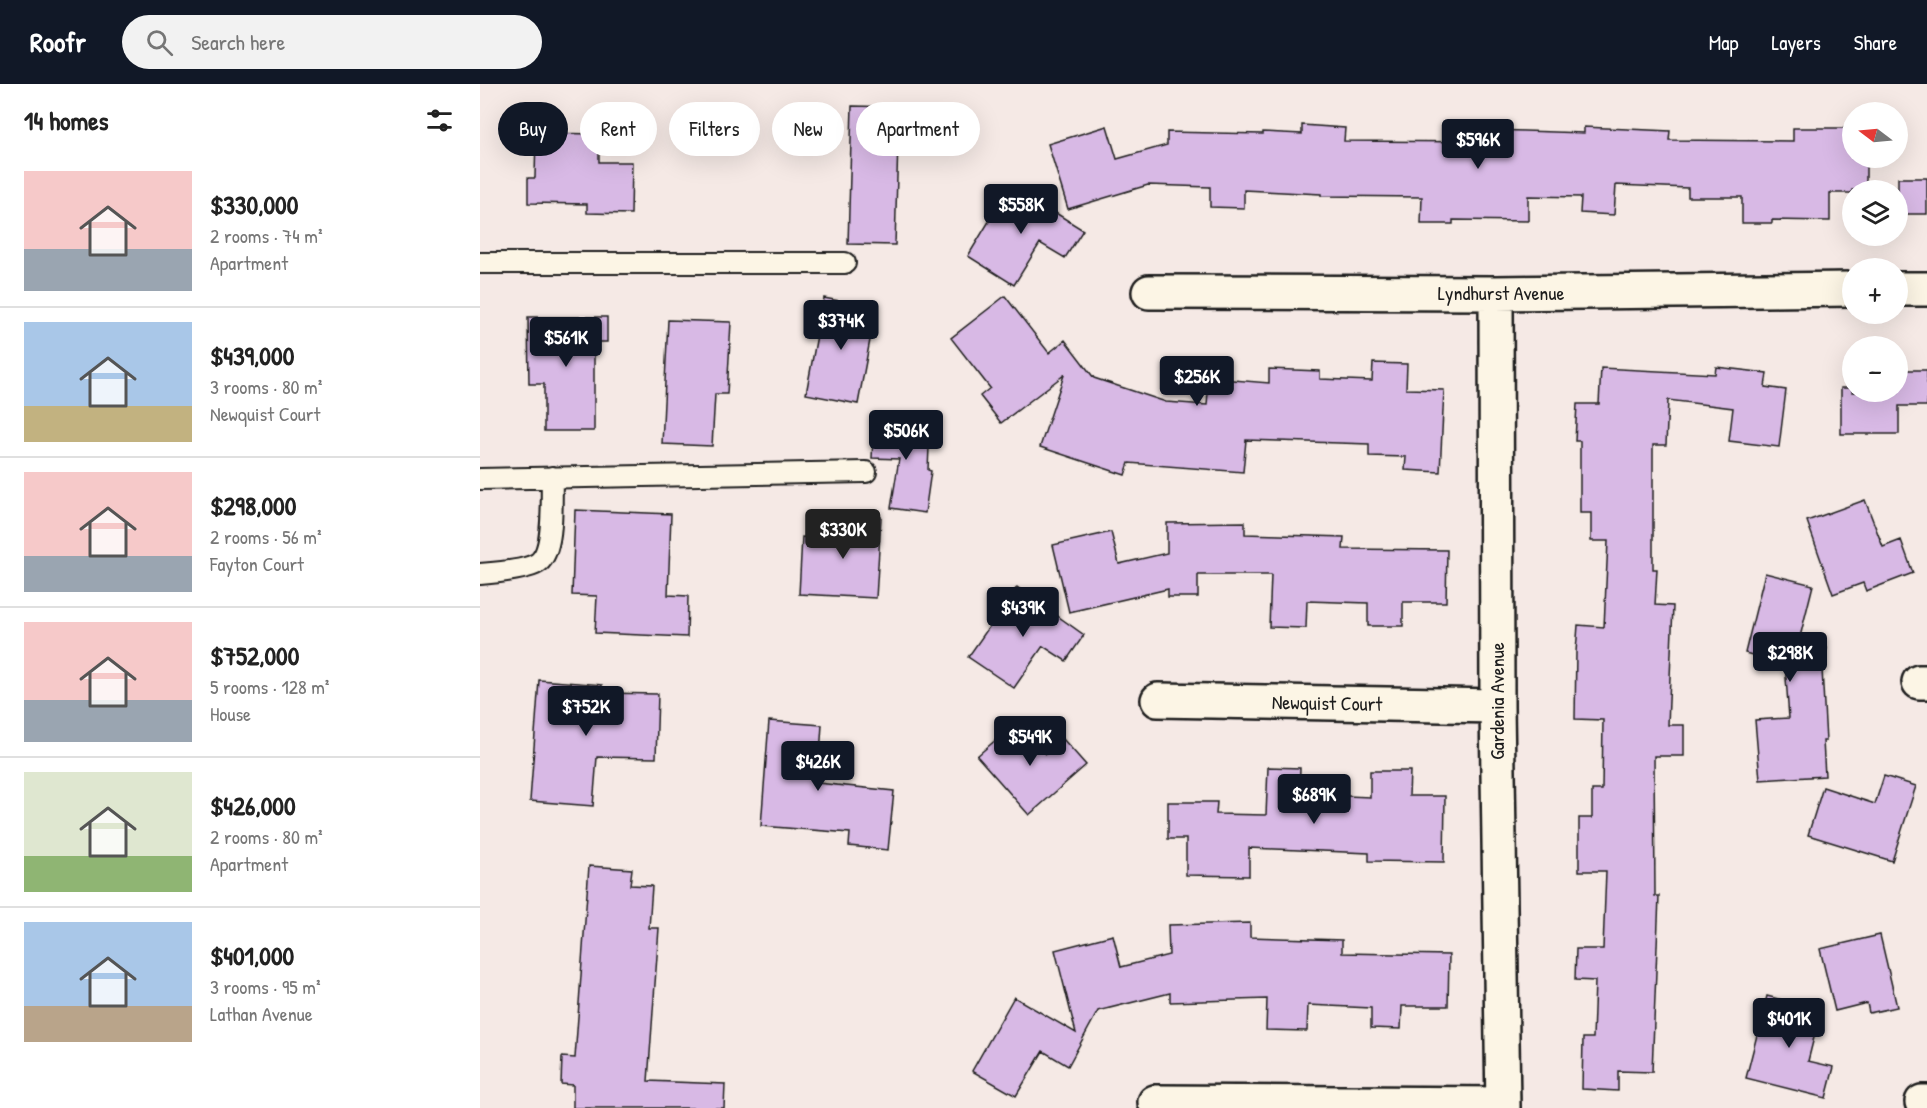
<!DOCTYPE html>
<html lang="en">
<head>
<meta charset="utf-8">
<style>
  body { margin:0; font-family:"Patrick Hand",sans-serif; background:#f2f2f2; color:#222; height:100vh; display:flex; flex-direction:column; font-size:22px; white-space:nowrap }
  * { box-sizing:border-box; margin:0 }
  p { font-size:20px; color:#767676 }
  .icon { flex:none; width:33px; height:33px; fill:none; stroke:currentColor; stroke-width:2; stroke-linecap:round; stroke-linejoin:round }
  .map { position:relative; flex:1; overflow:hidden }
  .panel { display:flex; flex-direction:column; background:#fff; width:480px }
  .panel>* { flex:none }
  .banner { position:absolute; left:18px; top:18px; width:570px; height:54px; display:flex; gap:12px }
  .needle { width:39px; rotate:286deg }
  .controls { position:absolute; left:1362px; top:18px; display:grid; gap:12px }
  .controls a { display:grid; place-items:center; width:66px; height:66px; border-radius:50%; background:#fff; box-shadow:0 6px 24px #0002; font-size:30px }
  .price { position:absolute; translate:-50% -51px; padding:0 14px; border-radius:6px; background:#111827; color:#fff; font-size:20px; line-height:39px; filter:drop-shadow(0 2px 3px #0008) }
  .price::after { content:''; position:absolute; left:50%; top:36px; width:18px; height:14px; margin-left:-9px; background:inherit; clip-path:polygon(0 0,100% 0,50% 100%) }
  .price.selected { background:#222; color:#fff }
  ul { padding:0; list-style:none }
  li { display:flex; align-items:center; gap:18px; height:150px; padding:0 24px }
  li+li { border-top:2px solid #e0e0e0 }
  li span { display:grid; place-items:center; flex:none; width:168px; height:120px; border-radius:0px; color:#555 }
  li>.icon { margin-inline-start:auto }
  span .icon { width:72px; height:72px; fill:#fffc; stroke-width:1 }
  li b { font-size:26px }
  h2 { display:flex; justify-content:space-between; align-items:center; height:72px; padding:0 24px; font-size:26px }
  .pill { padding:0 21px; border-radius:27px; background:#fff; box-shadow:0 6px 24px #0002; font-size:21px; line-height:54px }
  .pill.selected { background:#111827; color:#fff }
  header { display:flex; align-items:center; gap:36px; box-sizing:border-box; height:84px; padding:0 30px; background:#111827; color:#fff }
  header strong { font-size:28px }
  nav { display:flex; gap:33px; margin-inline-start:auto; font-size:21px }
  .search { width:420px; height:54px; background:#f2f2f2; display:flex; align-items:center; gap:15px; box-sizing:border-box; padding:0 21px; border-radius:33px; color:#767676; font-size:22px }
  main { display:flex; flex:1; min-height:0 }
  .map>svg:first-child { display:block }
  .building { fill:#d8b9e5; stroke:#1c1c1c; stroke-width:1.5 }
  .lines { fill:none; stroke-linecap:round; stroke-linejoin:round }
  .lane-casing { stroke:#1c1c1c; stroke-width:24 }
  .street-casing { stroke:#1c1c1c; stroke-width:38 }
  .lane { stroke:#fcf5e5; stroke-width:20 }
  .street { stroke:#fcf5e5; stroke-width:33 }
  .labels { text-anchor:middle; stroke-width:4.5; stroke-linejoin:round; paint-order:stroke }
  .street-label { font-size:20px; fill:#1c1c1c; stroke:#fcf5e5 }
</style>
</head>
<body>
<header>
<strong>Roofr</strong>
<div class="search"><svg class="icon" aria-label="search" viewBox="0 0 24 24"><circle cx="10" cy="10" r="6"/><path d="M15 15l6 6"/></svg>Search here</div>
<nav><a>Map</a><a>Layers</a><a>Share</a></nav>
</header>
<main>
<section class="panel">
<h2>14 homes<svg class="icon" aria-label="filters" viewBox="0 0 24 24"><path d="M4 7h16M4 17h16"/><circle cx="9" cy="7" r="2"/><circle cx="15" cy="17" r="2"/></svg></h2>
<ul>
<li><span style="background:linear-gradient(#f6c9c9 65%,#9aa5b1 0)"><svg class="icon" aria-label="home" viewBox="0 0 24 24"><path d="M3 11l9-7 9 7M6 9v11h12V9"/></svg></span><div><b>$330,000</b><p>2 rooms · 74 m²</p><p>Apartment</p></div></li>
<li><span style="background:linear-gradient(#a9c7e8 70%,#c2b280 0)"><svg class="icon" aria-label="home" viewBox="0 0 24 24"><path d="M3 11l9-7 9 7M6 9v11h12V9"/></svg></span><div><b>$439,000</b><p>3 rooms · 80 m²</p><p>Newquist Court</p></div></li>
<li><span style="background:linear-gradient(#f6c9c9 70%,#9aa5b1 0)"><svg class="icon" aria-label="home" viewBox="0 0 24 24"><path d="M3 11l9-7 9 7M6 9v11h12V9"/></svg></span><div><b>$298,000</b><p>2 rooms · 56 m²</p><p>Fayton Court</p></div></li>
<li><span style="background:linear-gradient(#f6c9c9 65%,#9aa5b1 0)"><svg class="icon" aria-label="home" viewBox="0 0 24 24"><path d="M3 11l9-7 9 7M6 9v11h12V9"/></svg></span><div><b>$752,000</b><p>5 rooms · 128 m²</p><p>House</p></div></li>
<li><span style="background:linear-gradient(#dfe7d0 70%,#8fb573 0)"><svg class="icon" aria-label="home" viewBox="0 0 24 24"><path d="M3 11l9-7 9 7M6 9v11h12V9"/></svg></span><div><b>$426,000</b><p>2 rooms · 80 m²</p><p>Apartment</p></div></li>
<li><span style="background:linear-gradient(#a9c7e8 70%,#b9a48a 0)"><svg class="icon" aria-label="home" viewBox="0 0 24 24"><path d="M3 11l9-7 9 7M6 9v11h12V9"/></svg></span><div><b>$401,000</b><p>3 rooms · 95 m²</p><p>Lathan Avenue</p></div></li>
</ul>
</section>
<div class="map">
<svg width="1447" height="1024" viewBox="0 0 1447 1024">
  <rect width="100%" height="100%" fill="#f5e9e5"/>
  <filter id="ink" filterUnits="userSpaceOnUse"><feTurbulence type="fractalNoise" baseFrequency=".0167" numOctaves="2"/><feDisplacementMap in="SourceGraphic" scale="12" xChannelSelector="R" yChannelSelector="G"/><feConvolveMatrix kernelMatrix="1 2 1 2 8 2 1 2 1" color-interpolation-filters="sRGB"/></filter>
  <g filter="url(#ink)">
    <!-- building -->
    <path class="building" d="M 372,22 L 419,23 L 415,161 L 368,160 Z
      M 822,41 L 865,44 L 864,57 L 1010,58 L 1010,46 L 1104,49 L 1104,43 L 1190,47 L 1189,56 L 1313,57 L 1313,44 L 1372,44 L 1372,74 L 1386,74 L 1386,106 L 1372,106 L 1372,109 L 1350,109 L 1350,137 L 1292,136 L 1292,139 L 1262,139 L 1262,113 L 1208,113 L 1208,104 L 1136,101 L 1134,131 L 1100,129 L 1101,113 L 1048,112 L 1048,137 L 973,136 L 973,140 L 941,140 L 942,113 L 841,112 L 841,110 L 764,106 L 764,124 L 730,123 L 730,103 L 668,101 L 588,125 L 568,60 L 627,42 L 637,75 L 687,61 L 687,48 L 783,50 L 783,48 L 822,50 Z
      M 56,49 L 119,50 L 119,78 L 152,78 L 151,130 L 107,129 L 107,120 L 48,119 L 48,94 L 55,94 Z
      M 1418,94 L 1447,94 L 1447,130 L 1418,130 Z
      M 531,101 L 603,146 L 585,174 L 560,159 L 534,201 L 488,172 Z
      M 525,212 L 569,269 L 585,256 L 614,294 L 686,318 L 727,321 L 729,294 L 789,299 L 789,285 L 840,287 L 840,295 L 892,297 L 893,279 L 927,280 L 926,305 L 964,306 L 960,388 L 925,386 L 926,373 L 889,372 L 889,360 L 766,356 L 763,388 L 649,379 L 645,391 L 560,363 L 584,291 L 521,339 L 500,312 L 510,304 L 471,254 Z
      M 344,214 L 396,224 L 378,320 L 326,310 Z
      M 48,233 L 127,233 L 127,258 L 114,258 L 114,347 L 64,347 L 64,300 L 49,300 Z
      M 188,236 L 251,238 L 247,310 L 235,310 L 232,362 L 182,360 Z
      M 1236,283 L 1287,289 L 1285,303 L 1306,306 L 1299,363 L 1249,357 L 1253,324 L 1188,316 L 1186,361 L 1173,361 L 1173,485 L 1177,485 L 1175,521 L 1193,522 L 1188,641 L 1204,641 L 1204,672 L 1174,672 L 1175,812 L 1179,812 L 1172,988 L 1138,987 L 1138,1007 L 1102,1005 L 1103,954 L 1113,954 L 1115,897 L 1095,896 L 1096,865 L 1123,865 L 1126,787 L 1099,787 L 1099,734 L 1112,734 L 1112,706 L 1122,706 L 1123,636 L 1095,635 L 1096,568 L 1098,541 L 1124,543 L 1128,457 L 1111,457 L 1111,429 L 1100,429 L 1100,357 L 1095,357 L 1097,320 L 1119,320 L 1121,284 L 1235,290 Z
      M 1418,286 L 1447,286 L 1447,322 L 1419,322 L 1419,350 L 1361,350 L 1361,304 L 1372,304 L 1372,308 L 1418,308 Z
      M 394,338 L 450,340 L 448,386 L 451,387 L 445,429 L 411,424 L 419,375 L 392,374 Z
      M 1385,416 L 1403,463 L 1421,456 L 1433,489 L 1386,507 L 1383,499 L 1353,510 L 1327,437 Z
      M 95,426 L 191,430 L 188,511 L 208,512 L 207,553 L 115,549 L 117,512 L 92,511 Z
      M 357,431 L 401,433 L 396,514 L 319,510 L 322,453 L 356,455 Z
      M 765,438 L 765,450 L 864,453 L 863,465 L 967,466 L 966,518 L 923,518 L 923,542 L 888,542 L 888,519 L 827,517 L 826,544 L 789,543 L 791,491 L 718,491 L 718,513 L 688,513 L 688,505 L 589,528 L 573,461 L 631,448 L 639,480 L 687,469 L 687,439 Z
      M 1285,489 L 1333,501 L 1319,557 L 1347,564 L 1342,585 L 1346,657 L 1343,657 L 1345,692 L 1280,696 L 1275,636 L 1309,634 L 1305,580 L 1265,569 Z
      M 537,503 L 604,551 L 586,577 L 563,562 L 534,604 L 488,573 Z
      M 59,596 L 122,601 L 122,609 L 178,610 L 176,674 L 117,673 L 113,722 L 50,717 Z
      M 289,637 L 342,641 L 338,699 L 414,707 L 408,766 L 369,762 L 370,749 L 281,742 Z
      M 538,637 L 566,670 L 583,655 L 606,681 L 549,731 L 497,672 Z
      M 788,683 L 820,684 L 819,710 L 890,713 L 890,687 L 930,687 L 929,712 L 965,712 L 964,778 L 889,777 L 889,769 L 769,764 L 769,792 L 706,791 L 706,755 L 688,755 L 688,718 L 737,718 L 736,730 L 786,731 Z
      M 1404,692 L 1436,702 L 1412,777 L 1328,751 L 1343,703 L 1395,720 Z
      M 109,782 L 152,785 L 150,801 L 172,802 L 169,844 L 179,844 L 168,997 L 245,1000 L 244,1024 L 93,1024 L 93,1001 L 81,1000 L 82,973 L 95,974 Z
      M 770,839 L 770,853 L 862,856 L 862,869 L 969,871 L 968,922 L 922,922 L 921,945 L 891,944 L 891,924 L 828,921 L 827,947 L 786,946 L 787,915 L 690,918 L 690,909 L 618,927 L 588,982 L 563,967 L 536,1012 L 492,987 L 534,913 L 596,949 L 575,866 L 633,851 L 641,883 L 689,871 L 688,841 Z
      M 1400,851 L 1417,923 L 1389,929 L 1387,919 L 1355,927 L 1340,865 Z
      M 1287,912 L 1341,926 L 1328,977 L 1354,983 L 1346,1014 L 1266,994 Z"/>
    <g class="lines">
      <defs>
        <path id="lane" d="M 0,179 L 365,179
          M 0,395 L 386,388
          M 0,490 C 13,489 49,486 59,478 C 75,465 71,414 72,393"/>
        <path id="street" d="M 1418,205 L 1447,205
          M 669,208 L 1016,209 L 1372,205
          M 1016,209 L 1017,622 L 1023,1024
          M 1439,598 L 1447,598
          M 678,616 L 1017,622
          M 675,1018 L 1023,1020
          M 1442,1018 L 1447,1018"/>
      </defs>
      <!-- lane casing -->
      <use href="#lane" class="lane-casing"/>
      <!-- street casing -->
      <use href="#street" class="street-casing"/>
      <!-- lane -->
      <use href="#lane" class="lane"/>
      <!-- street -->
      <use href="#street" class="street"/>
    </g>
  </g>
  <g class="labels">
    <!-- street labels -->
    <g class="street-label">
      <text x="1021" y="216">Lyndhurst Avenue</text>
      <text transform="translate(1017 617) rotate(-90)" y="7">Gardenia Avenue</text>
      <text transform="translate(847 619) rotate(1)" y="7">Newquist Court</text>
    </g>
  </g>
</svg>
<div class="controls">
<a><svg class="needle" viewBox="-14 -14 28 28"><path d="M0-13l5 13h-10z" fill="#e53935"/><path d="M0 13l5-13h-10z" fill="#767676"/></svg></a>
<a><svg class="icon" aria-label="layers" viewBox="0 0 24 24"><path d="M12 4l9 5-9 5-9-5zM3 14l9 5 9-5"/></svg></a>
<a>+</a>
<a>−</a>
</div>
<b class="price" style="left:998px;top:86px">$596K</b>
<b class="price" style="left:541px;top:151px">$558K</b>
<b class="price" style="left:361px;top:267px">$374K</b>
<b class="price" style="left:86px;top:284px">$561K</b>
<b class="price" style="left:717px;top:323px">$256K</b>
<b class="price" style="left:426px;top:377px">$506K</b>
<b class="price selected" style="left:363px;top:476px">$330K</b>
<b class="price" style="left:543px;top:554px">$439K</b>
<b class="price" style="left:1310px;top:599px">$298K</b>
<b class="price" style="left:106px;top:653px">$752K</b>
<b class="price" style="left:550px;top:683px">$549K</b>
<b class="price" style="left:338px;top:708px">$426K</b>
<b class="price" style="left:834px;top:741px">$689K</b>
<b class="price" style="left:1309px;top:965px">$401K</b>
<div class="banner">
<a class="pill selected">Buy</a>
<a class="pill">Rent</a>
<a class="pill">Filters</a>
<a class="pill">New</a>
<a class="pill">Apartment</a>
</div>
</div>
</main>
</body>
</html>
